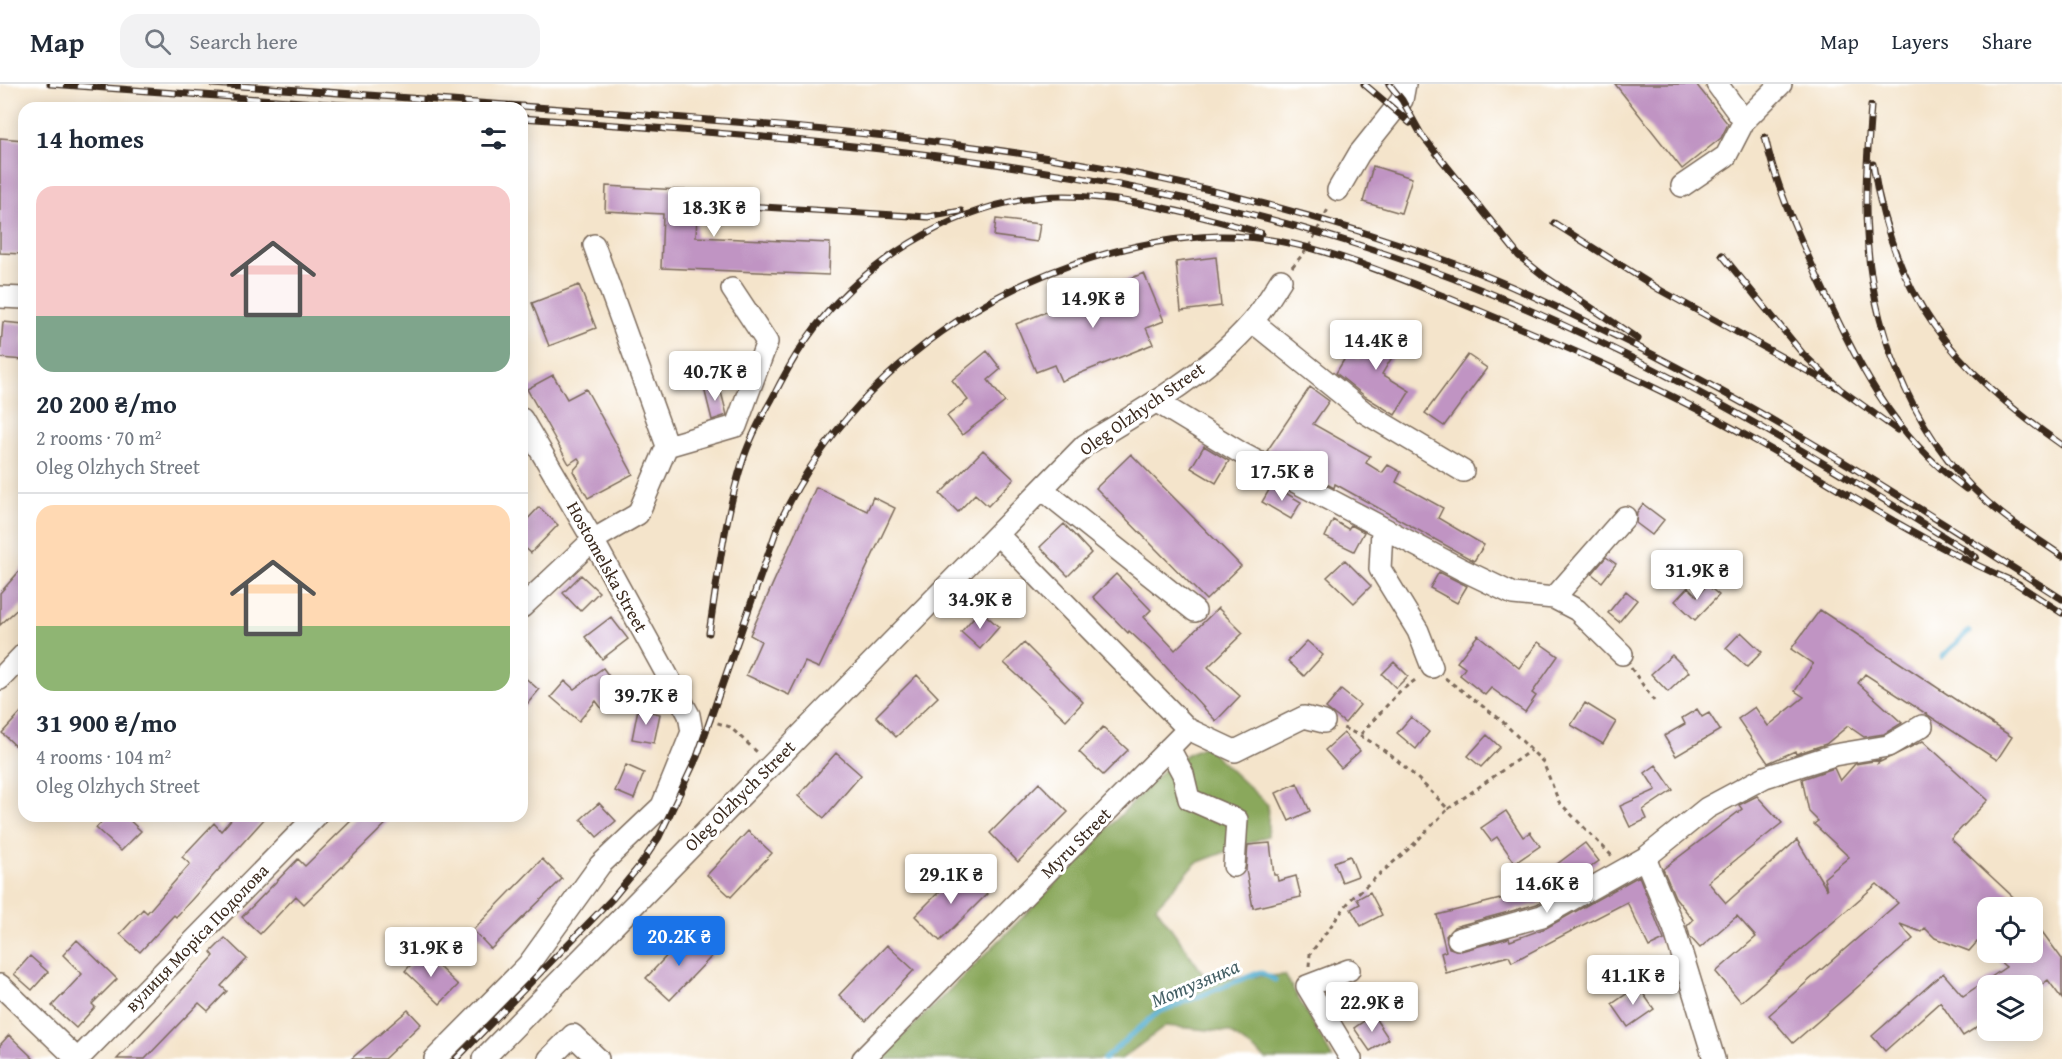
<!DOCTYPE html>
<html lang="en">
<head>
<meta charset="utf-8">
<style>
  body { margin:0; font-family:"Gentium Book Plus",serif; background:#f2f2f3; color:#1f2937; height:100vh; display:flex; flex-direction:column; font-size:22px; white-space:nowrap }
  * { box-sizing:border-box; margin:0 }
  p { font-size:20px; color:#747a83 }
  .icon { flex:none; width:33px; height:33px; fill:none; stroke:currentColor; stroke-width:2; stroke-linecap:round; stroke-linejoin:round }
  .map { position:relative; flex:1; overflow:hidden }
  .sheet { position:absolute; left:18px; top:18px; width:510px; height:720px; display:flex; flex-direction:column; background:#fff; border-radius:18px; box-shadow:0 3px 15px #0003 }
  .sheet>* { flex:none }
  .buttons { position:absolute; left:1977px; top:813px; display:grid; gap:12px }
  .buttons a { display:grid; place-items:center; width:66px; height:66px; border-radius:12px; background:#fff; box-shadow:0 3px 15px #0003; font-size:30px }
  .price { position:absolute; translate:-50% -51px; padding:0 14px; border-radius:6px; background:#fff; color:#222; font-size:20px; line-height:39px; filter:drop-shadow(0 2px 3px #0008) }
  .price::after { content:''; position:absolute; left:50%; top:36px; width:18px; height:14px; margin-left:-9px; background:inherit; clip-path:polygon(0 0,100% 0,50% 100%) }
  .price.on { background:#1a73e8; color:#fff }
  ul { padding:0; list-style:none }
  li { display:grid; align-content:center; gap:12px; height:318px; padding:0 18px }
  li+li { border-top:2px solid #e0e1e3 }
  li span { display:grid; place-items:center; height:186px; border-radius:18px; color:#555 }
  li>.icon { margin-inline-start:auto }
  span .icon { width:108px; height:108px; fill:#fffc; stroke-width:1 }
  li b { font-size:26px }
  h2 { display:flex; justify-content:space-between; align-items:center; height:72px; padding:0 18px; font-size:26px }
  header { display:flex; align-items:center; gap:36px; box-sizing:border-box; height:84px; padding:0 30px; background:#fff; border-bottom:2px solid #e0e1e3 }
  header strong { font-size:28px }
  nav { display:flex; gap:33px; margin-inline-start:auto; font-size:21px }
  .search { width:420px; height:54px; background:#f2f2f3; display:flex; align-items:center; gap:15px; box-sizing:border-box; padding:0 21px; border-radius:18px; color:#747a83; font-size:22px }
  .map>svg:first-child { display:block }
  .forest { fill:#8aa85b; stroke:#62693c; stroke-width:1.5 }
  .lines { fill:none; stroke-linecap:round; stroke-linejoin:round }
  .stream { stroke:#52aed0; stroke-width:5 }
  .building { fill:#c094c3 }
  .minor-casing { stroke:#7c6b5b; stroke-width:24 }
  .path { stroke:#7c6b5b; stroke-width:3; stroke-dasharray:4.5 4.5; stroke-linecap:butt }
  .minor { stroke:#fff; stroke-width:21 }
  .rail-casing { stroke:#3b2a1e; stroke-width:7 }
  .rail { stroke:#fff; stroke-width:4.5; stroke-dasharray:14; stroke-linecap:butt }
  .labels { text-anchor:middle; stroke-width:6; stroke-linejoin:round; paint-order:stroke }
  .street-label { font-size:18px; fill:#3b2a1e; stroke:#fff }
  .water-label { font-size:20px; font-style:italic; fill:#445f65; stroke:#fff }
</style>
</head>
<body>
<header>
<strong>Map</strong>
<div class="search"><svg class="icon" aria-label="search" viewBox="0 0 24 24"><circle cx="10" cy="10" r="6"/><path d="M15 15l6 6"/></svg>Search here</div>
<nav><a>Map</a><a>Layers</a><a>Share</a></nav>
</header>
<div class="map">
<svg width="2062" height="975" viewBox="0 0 2062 975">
  <rect width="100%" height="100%" fill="#fff"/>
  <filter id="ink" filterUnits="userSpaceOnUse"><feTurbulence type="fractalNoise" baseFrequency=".0167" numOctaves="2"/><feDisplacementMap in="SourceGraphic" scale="12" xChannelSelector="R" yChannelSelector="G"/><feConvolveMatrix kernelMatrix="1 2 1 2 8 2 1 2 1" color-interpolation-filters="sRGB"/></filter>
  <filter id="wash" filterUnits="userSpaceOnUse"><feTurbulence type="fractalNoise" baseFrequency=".008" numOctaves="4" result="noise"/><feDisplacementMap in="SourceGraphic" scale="24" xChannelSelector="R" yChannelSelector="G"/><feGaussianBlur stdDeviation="1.35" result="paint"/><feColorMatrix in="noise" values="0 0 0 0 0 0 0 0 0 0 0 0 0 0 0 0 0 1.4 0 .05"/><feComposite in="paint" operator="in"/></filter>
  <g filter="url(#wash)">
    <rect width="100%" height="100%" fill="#f4e4cb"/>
    <!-- forest -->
    <path class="forest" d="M 1205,662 L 1268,721 L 1268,752 L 1196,779 L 1156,823 L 1207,895 L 1285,891 L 1333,975 L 1266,975 L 1229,948 L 1166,942 L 1121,975 L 880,975 L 1031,825 L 1171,678 Z"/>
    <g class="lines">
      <!-- stream -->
      <path class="stream" d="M 1942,573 L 1969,547
        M 1104,975 L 1157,929 L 1260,888 L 1275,896"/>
    </g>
    <g id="blocks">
      <!-- building -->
      <path class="building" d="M 1615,0 L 1696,0 L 1728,40 L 1721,54 L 1682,85 Z
        M 0,54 L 24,56 L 24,170 L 0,169 Z
        M 1373,82 L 1412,94 L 1401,129 L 1363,118 Z
        M 606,102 L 698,107 L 696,153 L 830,159 L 829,191 L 661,184 L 663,130 L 605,127 Z
        M 996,135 L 1040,140 L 1037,158 L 994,152 Z
        M 1216,173 L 1221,222 L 1181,227 L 1176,178 Z
        M 1144,189 L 1164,237 L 1146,244 L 1153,260 L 1061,297 L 1054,281 L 1036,288 L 1016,240 Z
        M 579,201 L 596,244 L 549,262 L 532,219 Z
        M 3,238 L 24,240 L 24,276 L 0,274 Z
        M 1380,239 L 1404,253 L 1382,290 L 1410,307 L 1395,331 L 1366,313 L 1336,289 L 1348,269 L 1359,275 Z
        M 987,267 L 1001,285 L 988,296 L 1005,318 L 962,351 L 947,332 L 968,316 L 952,296 Z
        M 1468,271 L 1487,284 L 1444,342 L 1425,329 Z
        M 553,291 L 567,315 L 586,305 L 633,390 L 588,414 L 573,387 L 581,378 L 578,374 L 569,380 L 527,305 Z
        M 719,300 L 727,331 L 712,336 L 704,304 Z
        M 1310,303 L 1329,317 L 1313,340 L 1370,372 L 1366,379 L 1382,389 L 1388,381 L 1401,388 L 1396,398 L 1443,424 L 1438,434 L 1484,461 L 1474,477 L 1335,400 L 1334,404 L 1267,367 Z
        M 1204,362 L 1229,377 L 1216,399 L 1191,384 Z
        M 983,366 L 1014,395 L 988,422 L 975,410 L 958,428 L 940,410 Z
        M 1131,370 L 1241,482 L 1206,516 L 1096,404 Z
        M 1272,401 L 1301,418 L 1291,435 L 1262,418 Z
        M 816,403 L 867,427 L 873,413 L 895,424 L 819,584 L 805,578 L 789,611 L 746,591 L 761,557 L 750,551 Z
        M 1643,420 L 1664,436 L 1652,451 L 1636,439 L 1637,428 Z
        M 539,423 L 558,441 L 531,469 L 522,461 L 522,441 Z
        M 1333,436 L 1348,445 L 1351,441 L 1364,448 L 1354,467 L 1325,453 Z
        M 1064,440 L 1091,469 L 1068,492 L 1040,463 Z
        M 1606,473 L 1616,480 L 1602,498 L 1592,490 Z
        M 1345,476 L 1371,502 L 1354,519 L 1327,493 Z
        M 24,482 L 24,519 L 0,541 L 0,509 Z
        M 1439,488 L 1467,502 L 1457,519 L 1430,504 Z
        M 1116,490 L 1151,526 L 1144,533 L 1175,566 L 1218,524 L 1243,549 L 1208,583 L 1240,612 L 1216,637 L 1154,570 L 1129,547 L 1128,549 L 1093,513 Z
        M 581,491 L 599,508 L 580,527 L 563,509 Z
        M 1707,501 L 1719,511 L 1695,536 L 1675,517 L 1688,503 L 1697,512 Z
        M 1626,507 L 1637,516 L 1619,538 L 1608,529 Z
        M 980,526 L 999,543 L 980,565 L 961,548 Z
        M 1820,526 L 2012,653 L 1997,676 L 1865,590 L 1858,599 L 1902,639 L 1884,650 L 1864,653 L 1848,642 L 1826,660 L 1796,670 L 1795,667 L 1768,679 L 1738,635 L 1755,623 L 1768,642 L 1804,613 L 1795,607 L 1813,580 L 1791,565 Z
        M 611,533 L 628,555 L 602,575 L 585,553 Z
        M 1741,548 L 1762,568 L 1747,583 L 1726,564 Z
        M 1478,551 L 1519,584 L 1538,558 L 1558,572 L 1532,609 L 1536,612 L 1525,628 L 1491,604 L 1485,611 L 1460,591 L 1465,584 L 1457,578 Z
        M 1307,557 L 1323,571 L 1304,592 L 1288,577 Z
        M 1024,559 L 1083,618 L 1066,636 L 1004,579 Z
        M 1672,571 L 1689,588 L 1668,608 L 1651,590 Z
        M 1394,578 L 1408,592 L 1396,604 L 1382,590 Z
        M 603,584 L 622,610 L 602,625 L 596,617 L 579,637 L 551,613 L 565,597 L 574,605 Z
        M 522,591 L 539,606 L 522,626 Z
        M 917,591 L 938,613 L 896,653 L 876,632 Z
        M 1341,606 L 1360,621 L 1345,639 L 1326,624 Z
        M 1585,619 L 1616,638 L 1603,660 L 1571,641 Z
        M 24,625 L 24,670 L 2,649 Z
        M 638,625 L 660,630 L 654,659 L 632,655 Z
        M 1697,625 L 1702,633 L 1709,629 L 1720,646 L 1676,672 L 1664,652 L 1685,640 L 1682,634 Z
        M 1411,633 L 1429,648 L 1416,665 L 1397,649 Z
        M 1103,643 L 1128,666 L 1103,691 L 1079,668 Z
        M 1344,649 L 1360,667 L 1341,684 L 1325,666 Z
        M 1487,651 L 1500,663 L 1481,683 L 1468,672 Z
        M 1923,657 L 1988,716 L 1951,755 L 2025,824 L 1988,824 L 1988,867 L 1977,858 L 1969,867 L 1935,854 L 1925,844 L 1921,848 L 1900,840 L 1913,855 L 1793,959 L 1769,931 L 1898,819 L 1877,800 L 1741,918 L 1716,888 L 1756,853 L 1737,832 L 1700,864 L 1690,853 L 1687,842 L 1693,836 L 1675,813 L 1663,785 L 1742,725 L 1739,721 L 1757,712 L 1782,739 L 1708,798 L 1726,819 L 1797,756 L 1827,806 L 1824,794 L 1849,773 L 1814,740 L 1818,737 L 1809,728 L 1802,695 L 1834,684 L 1840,697 L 1855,680 L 1880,676 L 1878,679 Z
        M 836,669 L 861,691 L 824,734 L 798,712 Z
        M 626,681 L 644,689 L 634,715 L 615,707 Z
        M 1656,681 L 1673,706 L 1643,726 L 1647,735 L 1630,743 L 1620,722 L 1656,706 L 1645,689 Z
        M 1039,699 L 1068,728 L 1018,778 L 990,749 Z
        M 1297,699 L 1310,727 L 1289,737 L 1276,709 Z
        M 599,719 L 616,737 L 597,753 L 581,735 Z
        M 1506,727 L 1523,753 L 1530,748 L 1540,762 L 1515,779 L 1497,753 L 1491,757 L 1481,744 Z
        M 107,732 L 125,732 L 141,747 L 121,767 L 96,744 Z
        M 234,732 L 267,732 L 176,833 L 174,831 L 140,868 L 120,850 L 143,825 L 147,829 L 190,780 L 182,773 L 214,739 L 221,747 Z
        M 356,732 L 394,732 L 304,820 L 296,812 L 260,850 L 242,833 L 298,775 L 305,782 Z
        M 748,747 L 772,769 L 731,813 L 707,791 Z
        M 1270,759 L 1274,791 L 1277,791 L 1278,797 L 1296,792 L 1301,813 L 1253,824 L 1246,786 L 1248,761 Z
        M 1585,759 L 1599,777 L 1537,820 L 1454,843 L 1446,852 L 1449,864 L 1461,867 L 1509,854 L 1510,857 L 1546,844 L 1639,792 L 1664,856 L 1649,863 L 1627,818 L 1512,878 L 1509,872 L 1446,889 L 1441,869 L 1446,867 L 1437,831 L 1516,811 Z
        M 1350,772 L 1358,792 L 1342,798 L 1334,778 Z
        M 542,775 L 562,795 L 491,865 L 473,846 Z
        M 962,785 L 987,810 L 940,857 L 915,832 Z
        M 1370,808 L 1382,831 L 1361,842 L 1351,825 L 1360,820 L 1357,815 Z
        M 2032,834 L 2062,875 L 2062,915 L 2048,896 L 2040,902 L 1988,902 L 1988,936 L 1963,952 L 1940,918 L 1885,967 L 1872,952 L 1943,889 L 1963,912 L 2006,883 L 1989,868 L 2032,868 Z
        M 688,849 L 712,872 L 670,916 L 646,894 Z
        M 225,854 L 247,875 L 221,902 L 227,907 L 208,927 L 199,919 L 145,975 L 117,975 L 214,872 L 211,868 Z
        M 77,856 L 117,895 L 92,920 L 95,923 L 76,944 L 52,922 L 82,890 L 63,871 Z
        M 887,861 L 914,886 L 866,937 L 839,911 Z
        M 423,868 L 458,901 L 440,920 L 405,887 Z
        M 30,872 L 48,888 L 32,906 L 14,890 Z
        M 1638,902 L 1654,925 L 1628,943 L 1612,920 Z
        M 408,926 L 421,940 L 384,975 L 351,975 Z
        M 1373,931 L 1389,955 L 1370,967 L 1354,944 Z
        M 9,951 L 34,975 L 0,975 L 0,961 Z"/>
    </g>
  </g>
  <g filter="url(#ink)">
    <use href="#blocks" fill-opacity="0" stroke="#7c6b5b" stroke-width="1.5"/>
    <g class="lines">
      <defs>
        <path id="minor" d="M 1717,0 L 1744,37
          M 1682,102 L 1726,72 L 1744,37 L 1781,0
          M 1338,106 L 1359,70 L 1402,16 L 1405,0
          M 0,213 L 24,214
          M 1253,238 L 1364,328 L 1463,387
          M 1157,318 L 1241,369 L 1461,485 L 1513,510 L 1554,514 L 1625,433
          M 667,362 L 736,342 L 767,258 L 732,205
          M 1042,405 L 1195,527
          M 1382,446 L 1380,485 L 1418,547 L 1432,583
          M 998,451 L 1188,645 L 1235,667 L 1304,633 L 1324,638
          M 1554,514 L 1577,526 L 1622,570
          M 522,523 L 593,456 L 638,430 L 667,362 L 594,161
          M 0,595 L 24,570
          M 1169,664 L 1183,690 L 1189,715 L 1237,736 L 1234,782
          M 1645,774 L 1707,724 L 1765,693 L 1834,671 L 1888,662 L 1922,642
          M 1458,855 L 1542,832 L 1645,774 L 1674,844 L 1714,975
          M 1349,886 L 1307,902 L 1351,975
          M 0,901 L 77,975
          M 78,975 L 316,732
          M 435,975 L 528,881 L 600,781 L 662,722 L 692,648 L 689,631 L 593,456 L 522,335
          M 483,975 L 1085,361 C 1143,326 1207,290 1252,238 C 1263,226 1272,210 1281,196
          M 549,975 L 573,951 L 598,975
          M 863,975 L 1188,645"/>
      </defs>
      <!-- minor casing -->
      <use href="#minor" class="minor-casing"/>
      <!-- path -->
      <path class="path" d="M 1292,183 L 1309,163 L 1329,123
        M 1631,584 L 1654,617
        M 1445,594 L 1501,636 L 1543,678 L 1559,718 L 1612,772
        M 709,636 L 730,643 L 757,668
        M 1361,650 L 1399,608 L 1418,594
        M 1448,725 L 1531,666
        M 1309,882 L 1310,870 L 1351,815 L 1412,762 L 1448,725 C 1416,692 1384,659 1340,643"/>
      <!-- minor -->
      <use href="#minor" class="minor"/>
      <defs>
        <path id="rail" d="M 50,0 L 385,24
          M 213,0 C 344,9 475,19 605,28 C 726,37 847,46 967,62 C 1131,83 1297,122 1453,179 C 1508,199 1561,225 1614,251 C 1770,328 1915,421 2062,515
          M 1364,0 L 1410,39
          M 1389,0 L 1402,16 L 1421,50 L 1519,172 L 1544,192 L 1638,255
          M 1871,22 C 1868,65 1864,107 1867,150 C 1872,253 1919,366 2002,430 C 2021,445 2042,458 2062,472
          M 522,34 C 810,55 1102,76 1377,167 C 1593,239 1785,352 1976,473
          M 1765,53 C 1776,102 1796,145 1816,190 C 1855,274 1889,349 1966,405
          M 1873,80 C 1893,214 1954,285 2062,361
          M 698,119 L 928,133 L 961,127
          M 1554,139 L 1660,206 L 1840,305
          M 1722,171 L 1803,270 L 1840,305 L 1897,346
          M 2011,496 L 2062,529
          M 709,549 C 718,491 725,432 743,376 C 750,355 761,334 772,315 C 782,295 793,275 806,256 C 858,181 952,121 1043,113 C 1107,107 1199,131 1261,149
          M 456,975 L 613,814 L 641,780 L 659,753 L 697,673 L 778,442 C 819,352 889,279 973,227 C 1043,184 1136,154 1219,152 C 1298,151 1374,184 1446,213 C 1548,255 1651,298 1747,352 C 1838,402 1923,460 2019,500"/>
      </defs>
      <!-- rail casing -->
      <use href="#rail" class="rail-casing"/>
      <!-- rail -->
      <use href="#rail" class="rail"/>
    </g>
  </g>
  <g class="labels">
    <!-- street labels -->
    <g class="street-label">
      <text transform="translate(1142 325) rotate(-35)" y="6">Oleg Olzhych Street</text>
      <text transform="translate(607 483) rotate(61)" y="6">Hostomelska Street</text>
      <text transform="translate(740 712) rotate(-45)" y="6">Oleg Olzhych Street</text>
      <text transform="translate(1076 759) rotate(-45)" y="6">Myru Street</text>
      <text transform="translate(197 854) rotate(-46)" y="6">вулиця Моріса Подолова</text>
    </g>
    <!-- water labels -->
    <g class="water-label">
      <text transform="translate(1195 899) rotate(-23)" y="7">Мотузянка</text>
    </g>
  </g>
</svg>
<div class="buttons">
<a><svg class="icon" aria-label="locate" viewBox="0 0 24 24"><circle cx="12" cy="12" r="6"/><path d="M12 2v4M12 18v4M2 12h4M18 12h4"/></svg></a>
<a><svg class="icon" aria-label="layers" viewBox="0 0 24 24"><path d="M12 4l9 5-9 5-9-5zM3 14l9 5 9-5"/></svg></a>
</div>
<b class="price" style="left:714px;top:154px">18.3K ₴</b>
<b class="price" style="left:1093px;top:245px">14.9K ₴</b>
<b class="price" style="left:1376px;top:287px">14.4K ₴</b>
<b class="price" style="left:715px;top:318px">40.7K ₴</b>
<b class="price" style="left:1282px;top:418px">17.5K ₴</b>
<b class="price" style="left:1697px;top:517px">31.9K ₴</b>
<b class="price" style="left:980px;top:546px">34.9K ₴</b>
<b class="price" style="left:646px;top:642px">39.7K ₴</b>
<b class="price" style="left:951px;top:821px">29.1K ₴</b>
<b class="price" style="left:1547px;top:830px">14.6K ₴</b>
<b class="price on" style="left:679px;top:883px">20.2K ₴</b>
<b class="price" style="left:431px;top:894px">31.9K ₴</b>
<b class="price" style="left:1633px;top:922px">41.1K ₴</b>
<b class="price" style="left:1372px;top:949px">22.9K ₴</b>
<section class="sheet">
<h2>14 homes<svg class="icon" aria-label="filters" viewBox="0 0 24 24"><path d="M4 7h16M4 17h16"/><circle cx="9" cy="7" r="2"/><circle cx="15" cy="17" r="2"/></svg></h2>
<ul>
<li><span style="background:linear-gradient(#f6c9c9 70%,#7fa58c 0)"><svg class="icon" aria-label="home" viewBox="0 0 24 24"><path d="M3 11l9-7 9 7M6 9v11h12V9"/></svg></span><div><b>20 200 ₴/mo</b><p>2 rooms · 70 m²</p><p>Oleg Olzhych Street</p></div></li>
<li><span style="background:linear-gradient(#ffd9b3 65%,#8fb573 0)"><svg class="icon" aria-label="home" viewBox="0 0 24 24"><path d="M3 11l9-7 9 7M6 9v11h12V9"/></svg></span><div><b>31 900 ₴/mo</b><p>4 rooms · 104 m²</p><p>Oleg Olzhych Street</p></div></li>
</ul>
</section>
</div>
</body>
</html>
